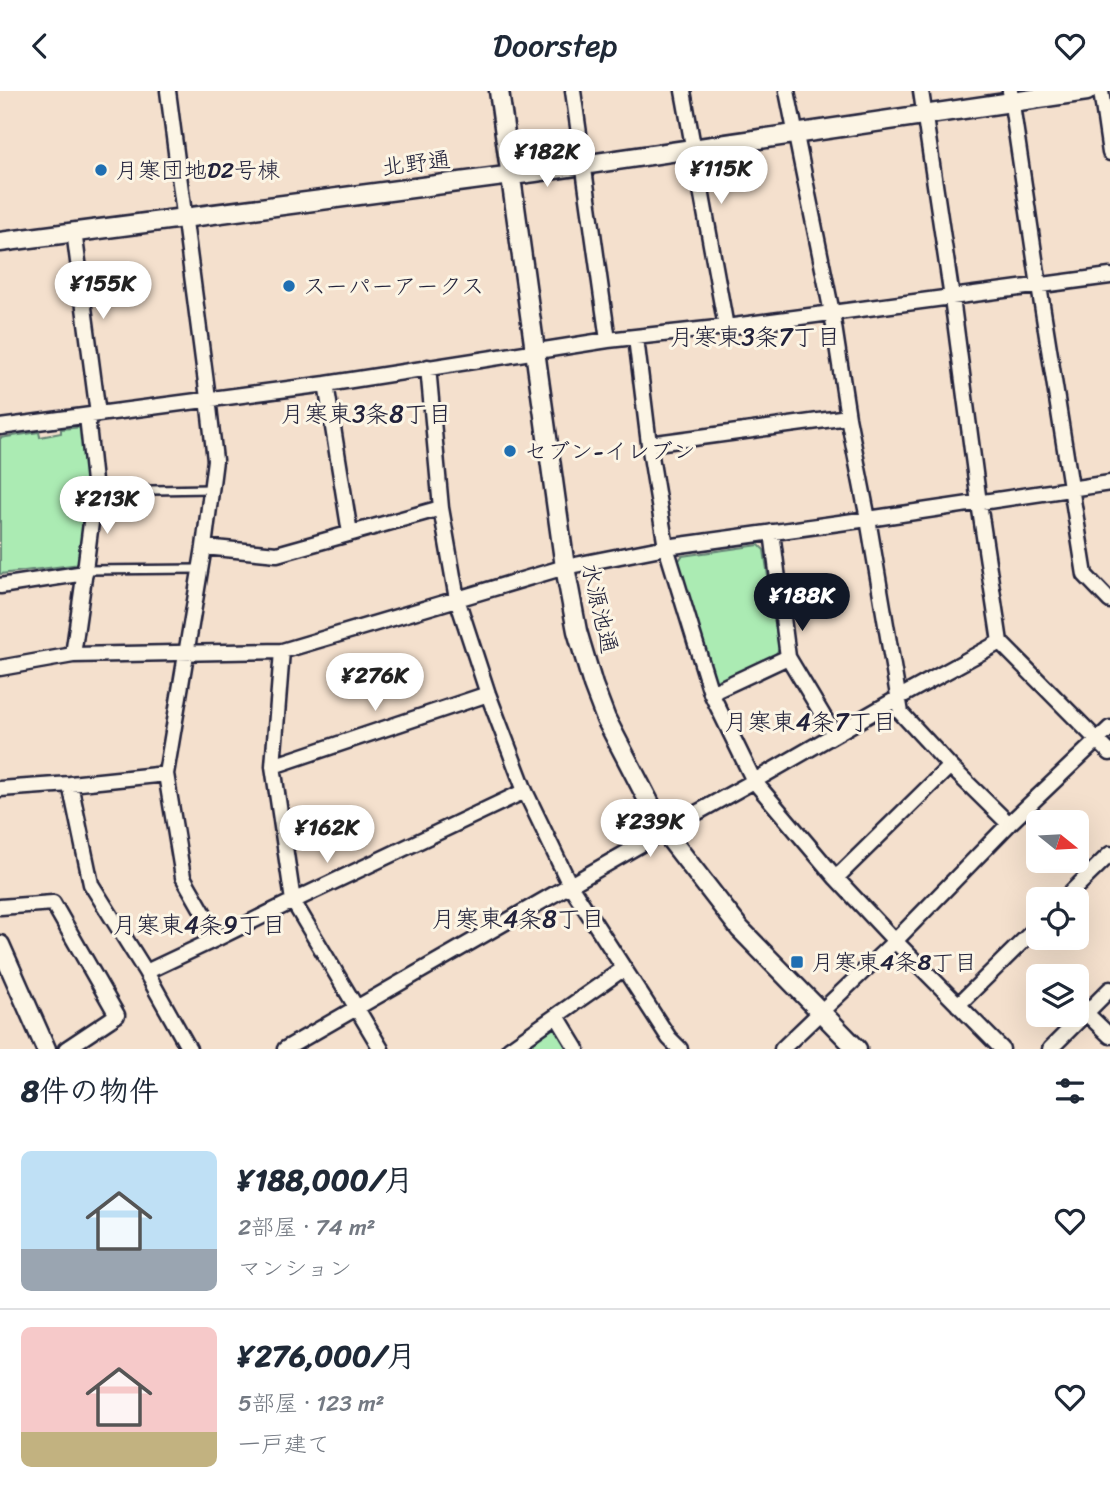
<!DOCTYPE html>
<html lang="ja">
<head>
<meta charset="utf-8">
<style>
  body { margin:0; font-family:Sriracha,"Klee One",sans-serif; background:#f2f2f3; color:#1f2937; height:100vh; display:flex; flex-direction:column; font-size:26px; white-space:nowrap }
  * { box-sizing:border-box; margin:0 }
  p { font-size:23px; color:#747a83 }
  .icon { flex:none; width:38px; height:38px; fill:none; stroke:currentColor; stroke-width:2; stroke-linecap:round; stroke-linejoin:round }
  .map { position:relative; height:958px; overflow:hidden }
  .details { display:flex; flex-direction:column; background:#fff; flex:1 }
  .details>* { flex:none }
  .needle { width:46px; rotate:108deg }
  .controls { position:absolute; left:1026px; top:719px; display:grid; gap:14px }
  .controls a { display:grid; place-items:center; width:63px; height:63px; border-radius:10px; background:#fff; box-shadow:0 7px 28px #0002; font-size:35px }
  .price { position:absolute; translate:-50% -60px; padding:0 16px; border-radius:24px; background:#fff; color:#222; font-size:23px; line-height:46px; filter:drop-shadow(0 2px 4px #0008) }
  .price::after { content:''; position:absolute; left:50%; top:42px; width:21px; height:16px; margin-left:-10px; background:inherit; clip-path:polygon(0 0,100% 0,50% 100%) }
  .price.selected { background:#111827; color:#fff }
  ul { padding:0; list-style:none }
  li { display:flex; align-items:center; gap:21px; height:175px; padding:0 21px }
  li+li { border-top:2px solid #e0e1e3 }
  li span { display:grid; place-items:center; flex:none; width:196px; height:140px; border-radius:10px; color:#555 }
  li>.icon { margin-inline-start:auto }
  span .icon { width:84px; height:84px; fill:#fffc; stroke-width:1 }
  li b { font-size:30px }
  h2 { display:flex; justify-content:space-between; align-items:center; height:84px; padding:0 21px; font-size:30px }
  header { display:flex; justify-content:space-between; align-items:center; height:91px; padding:0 21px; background:#fff; font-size:32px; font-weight:600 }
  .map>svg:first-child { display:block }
  .green { fill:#abebb3; stroke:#668677; stroke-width:2 }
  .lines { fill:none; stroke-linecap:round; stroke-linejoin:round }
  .service-casing { stroke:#22223b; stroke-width:12 }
  .minor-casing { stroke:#22223b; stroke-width:19 }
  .tertiary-casing { stroke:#22223b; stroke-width:23 }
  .service { stroke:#fcf5e5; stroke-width:7 }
  .minor { stroke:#fcf5e5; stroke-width:14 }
  .tertiary { stroke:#fcf5e5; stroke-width:18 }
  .poi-dot { fill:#1f6fb2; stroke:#fcf5e5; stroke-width:2.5 }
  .labels { text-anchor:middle; stroke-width:6; stroke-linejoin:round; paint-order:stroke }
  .street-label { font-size:23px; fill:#22223b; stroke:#fcf5e5 }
  .poi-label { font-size:23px; fill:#22223b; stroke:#fcf5e5; text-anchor:start }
  .neighbourhood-label { font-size:24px; fill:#22223b; stroke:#fcf5e5 }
</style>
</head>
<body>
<header><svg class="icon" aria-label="back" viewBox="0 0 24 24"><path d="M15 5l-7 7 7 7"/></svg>Doorstep<svg class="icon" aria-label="heart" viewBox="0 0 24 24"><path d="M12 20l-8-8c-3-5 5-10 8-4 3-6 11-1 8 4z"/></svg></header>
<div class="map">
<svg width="1110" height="958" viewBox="0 0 1110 958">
  <rect width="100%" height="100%" fill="#f4e0cd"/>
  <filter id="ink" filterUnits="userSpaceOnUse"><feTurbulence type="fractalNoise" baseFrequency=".0143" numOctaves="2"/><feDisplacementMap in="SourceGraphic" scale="14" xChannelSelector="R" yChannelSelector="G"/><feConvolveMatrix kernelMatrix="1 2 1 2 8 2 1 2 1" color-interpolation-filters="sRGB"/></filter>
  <g filter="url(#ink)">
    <!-- green -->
    <path class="green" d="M 84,336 L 91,394 L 80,473 L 0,483 L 0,347 L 39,341 L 40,346 L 61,342 L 61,338 Z
      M 759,454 L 764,459 L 779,558 L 775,564 L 718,592 L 713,589 L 678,471 L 682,465 Z
      M 553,936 L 558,939 L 570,958 L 523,958 Z"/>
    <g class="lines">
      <defs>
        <path id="service" d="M 95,400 L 211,398
          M 85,479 L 200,478"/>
        <path id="minor" d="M 168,0 L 208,307 L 215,369 L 204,456 L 166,683 L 183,786 L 218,847
          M 573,0 L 608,249
          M 683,0 L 726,236
          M 787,0 L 832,222 L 848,326 L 868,428 L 901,622 L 950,675 L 1009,733
          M 921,0 L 952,207 L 979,412 L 1000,551 L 1110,662
          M 1010,0 L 1039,195 L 1085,484 L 1110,510
          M 1101,0 L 1110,62
          M 74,140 L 98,323
          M 636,247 L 649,353 L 666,456 L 711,602 L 754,690 L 836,787 L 895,850 L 1002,958
          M 428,276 L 441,417 L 457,508 L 488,603 L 525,700 L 570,794 L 669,947 L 680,958
          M 326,293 L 350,442
          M 0,336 L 326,293 L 608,249 L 726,236 L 1110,185
          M 649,353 L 848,326
          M 772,441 L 788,566 L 834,643
          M 204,456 L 277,463 L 441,417
          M 0,495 L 85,482
          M 282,560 L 273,675 L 293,810 L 381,958
          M 73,564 L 85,479 L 95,400 L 87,325
          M 0,577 L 73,564 L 282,560 L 565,476 L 666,456 L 868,428 L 1110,392
          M 711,602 L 788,566
          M 273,675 L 488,603
          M 70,693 L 91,793 L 146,881 L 189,958
          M 0,698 L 70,693 L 166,683
          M 836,787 L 950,675
          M 1064,808 L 1110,763
          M 0,816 L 53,812 L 117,924 L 66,958
          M 146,881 L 218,847 L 293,810 L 525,700
          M 958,914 L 1038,835
          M 1086,922 L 1110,945
          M 557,925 L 577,958
          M 285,958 L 664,740 L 754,690 L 898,607 L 1000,551
          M 509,958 L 623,878
          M 782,958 L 895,850 L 1009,733 L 1110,637
          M 1050,958 L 1110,898"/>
        <path id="tertiary" d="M 499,0 L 565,476 L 577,540 L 593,594 L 606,628 L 664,740 L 740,838 L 857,958
          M 0,151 L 535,81 L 1087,0
          M 0,854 L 46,958"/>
      </defs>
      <!-- service casing -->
      <use href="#service" class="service-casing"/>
      <!-- minor casing -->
      <use href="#minor" class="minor-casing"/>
      <!-- tertiary casing -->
      <use href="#tertiary" class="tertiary-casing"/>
      <!-- service -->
      <use href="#service" class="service"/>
      <!-- minor -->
      <use href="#minor" class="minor"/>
      <!-- tertiary -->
      <use href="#tertiary" class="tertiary"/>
    </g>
  </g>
  <!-- markers -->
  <g class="poi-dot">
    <circle cx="101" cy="79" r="7"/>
    <circle cx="289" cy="195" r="7"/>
    <circle cx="510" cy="360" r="7"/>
    <rect x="790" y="864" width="14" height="14" rx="3.5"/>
  </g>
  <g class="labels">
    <!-- street labels -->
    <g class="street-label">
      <text transform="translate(416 72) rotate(-7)" y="8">北野通</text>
      <text transform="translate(600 517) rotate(77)" y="8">水源池通</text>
    </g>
    <!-- poi labels -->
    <g class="poi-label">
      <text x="115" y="87">月寒団地D2号棟</text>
      <text x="303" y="203">スーパーアークス</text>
      <text x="524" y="368">セブン-イレブン</text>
      <text x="811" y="879">月寒東4条8丁目</text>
    </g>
    <!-- neighbourhood labels -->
    <g class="neighbourhood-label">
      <text x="755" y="254">月寒東3条7丁目</text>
      <text x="366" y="331">月寒東3条8丁目</text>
      <text x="810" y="639">月寒東4条7丁目</text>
      <text x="518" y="836">月寒東4条8丁目</text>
      <text x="199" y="842">月寒東4条9丁目</text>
    </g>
  </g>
</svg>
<div class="controls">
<a><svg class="needle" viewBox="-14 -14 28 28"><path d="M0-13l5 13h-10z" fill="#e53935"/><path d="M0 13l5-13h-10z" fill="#747a83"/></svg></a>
<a><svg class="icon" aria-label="locate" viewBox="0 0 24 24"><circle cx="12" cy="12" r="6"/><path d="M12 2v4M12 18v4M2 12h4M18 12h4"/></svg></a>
<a><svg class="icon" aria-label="layers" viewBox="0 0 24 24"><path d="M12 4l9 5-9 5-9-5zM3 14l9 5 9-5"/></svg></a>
</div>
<b class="price" style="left:547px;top:98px">¥182K</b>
<b class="price" style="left:721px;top:115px">¥115K</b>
<b class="price" style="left:103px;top:230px">¥155K</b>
<b class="price" style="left:107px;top:445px">¥213K</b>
<b class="price selected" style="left:802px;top:542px">¥188K</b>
<b class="price" style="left:375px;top:622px">¥276K</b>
<b class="price" style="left:650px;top:768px">¥239K</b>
<b class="price" style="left:327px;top:774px">¥162K</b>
</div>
<section class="details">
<h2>8件の物件<svg class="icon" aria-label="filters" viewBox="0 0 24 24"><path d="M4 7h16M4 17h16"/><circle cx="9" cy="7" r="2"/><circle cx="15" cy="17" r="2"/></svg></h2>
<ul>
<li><span style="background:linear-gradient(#bfe0f5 70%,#9aa5b1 0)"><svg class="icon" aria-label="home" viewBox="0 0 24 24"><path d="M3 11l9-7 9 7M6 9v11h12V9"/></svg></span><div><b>¥188,000/月</b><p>2部屋 · 74 m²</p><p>マンション</p></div><svg class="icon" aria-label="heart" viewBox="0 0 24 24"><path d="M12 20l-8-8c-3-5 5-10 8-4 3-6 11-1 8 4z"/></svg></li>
<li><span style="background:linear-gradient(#f6c9c9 75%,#c2b280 0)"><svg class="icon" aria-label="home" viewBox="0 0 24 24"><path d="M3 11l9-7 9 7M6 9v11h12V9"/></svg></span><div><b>¥276,000/月</b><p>5部屋 · 123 m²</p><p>一戸建て</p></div><svg class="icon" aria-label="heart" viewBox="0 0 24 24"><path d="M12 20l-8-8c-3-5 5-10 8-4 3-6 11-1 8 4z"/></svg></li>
</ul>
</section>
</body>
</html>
